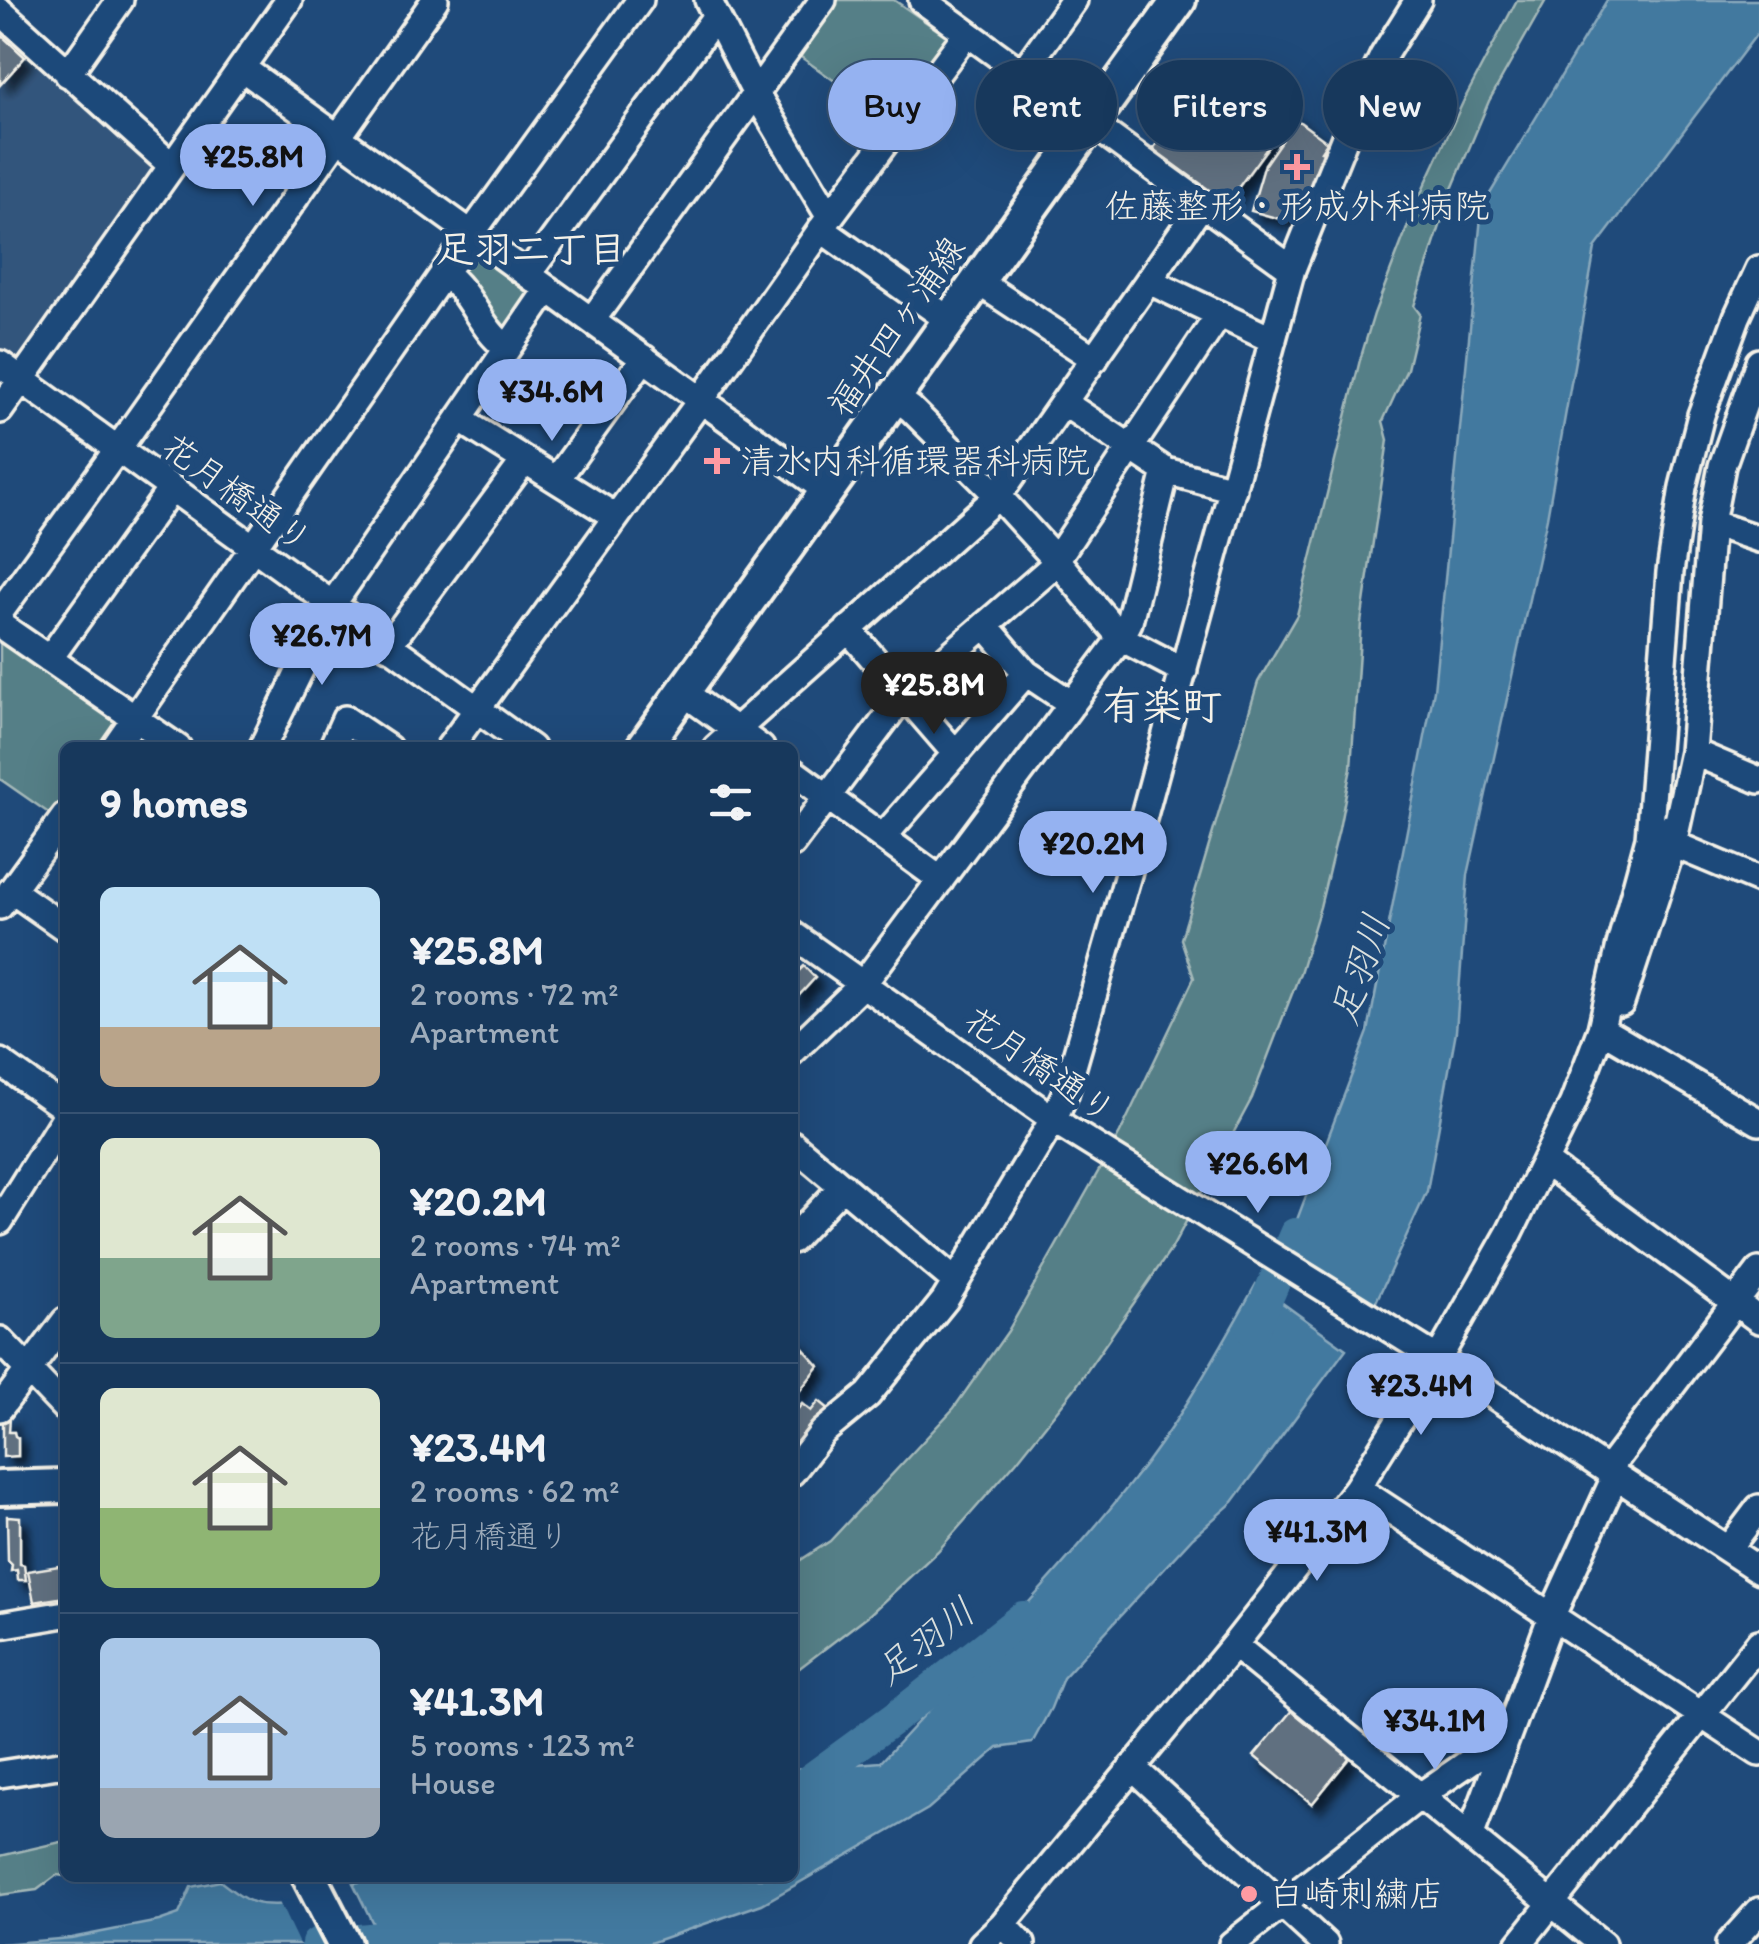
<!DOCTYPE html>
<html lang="en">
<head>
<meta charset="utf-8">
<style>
  body { margin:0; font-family:Itim,"Klee One",sans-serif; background:#244365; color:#f1f3f6; height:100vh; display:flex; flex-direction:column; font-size:38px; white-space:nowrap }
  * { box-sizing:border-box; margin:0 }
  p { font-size:32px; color:#9eacbb }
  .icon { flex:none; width:55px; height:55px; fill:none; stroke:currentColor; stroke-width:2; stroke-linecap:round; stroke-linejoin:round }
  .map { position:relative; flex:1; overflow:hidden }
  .drawer { position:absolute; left:60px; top:742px; width:738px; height:1140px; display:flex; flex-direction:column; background:#17385c; border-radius:15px; box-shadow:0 10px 40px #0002,0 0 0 2px #365272 }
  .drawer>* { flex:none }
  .banner { position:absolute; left:828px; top:60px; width:780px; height:90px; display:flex; gap:20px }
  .price { position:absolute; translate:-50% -85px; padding:0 22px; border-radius:35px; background:#95b2f1; color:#111; font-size:32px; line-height:65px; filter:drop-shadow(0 2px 5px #0008) }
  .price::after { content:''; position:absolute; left:50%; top:60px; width:30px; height:22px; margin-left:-15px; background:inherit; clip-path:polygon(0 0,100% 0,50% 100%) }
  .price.selected { background:#222; color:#fff }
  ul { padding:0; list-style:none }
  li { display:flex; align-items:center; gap:30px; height:250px; padding:0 40px }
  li+li { border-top:2px solid #365272 }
  li span { display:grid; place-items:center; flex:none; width:280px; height:200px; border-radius:15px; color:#555 }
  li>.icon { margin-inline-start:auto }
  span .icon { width:120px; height:120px; fill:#fffc; stroke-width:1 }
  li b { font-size:42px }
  h2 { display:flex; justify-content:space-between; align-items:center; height:120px; padding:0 40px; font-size:42px }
  .tag { padding:0 35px; border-radius:45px; background:#17385c; box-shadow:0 10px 40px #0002,0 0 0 2px #365272; font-size:35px; line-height:90px }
  .tag.selected { background:#95b2f1; color:#111 }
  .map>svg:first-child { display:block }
  .built { fill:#32557c }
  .green { fill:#557f87; stroke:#a4b8b8; stroke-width:2.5 }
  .water { fill:#43799f; stroke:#8aa9bc; stroke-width:2.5 }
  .pier { fill:#1f4a7a }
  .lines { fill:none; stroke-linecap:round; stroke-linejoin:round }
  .river { stroke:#43799f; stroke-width:32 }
  .building { fill:#607080; stroke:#f4f1e8; stroke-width:2.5; filter:url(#shadow) }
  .minor-casing { stroke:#f4f1e8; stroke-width:32 }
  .major-casing { stroke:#f4f1e8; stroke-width:40 }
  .minor { stroke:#1f4a7a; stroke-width:25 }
  .major { stroke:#1f4a7a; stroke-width:32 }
  .poi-dot { fill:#ff9aa2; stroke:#1f4a7a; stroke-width:4 }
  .labels { text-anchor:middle; stroke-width:10; stroke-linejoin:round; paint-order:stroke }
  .poi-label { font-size:35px; fill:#f4f1e8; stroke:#1f4a7a; text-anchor:start }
  .street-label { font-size:35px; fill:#f4f1e8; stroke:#1f4a7a }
  .neighbourhood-label { font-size:38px; font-weight:bold; fill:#f4f1e8; stroke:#1f4a7a }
  .water-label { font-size:38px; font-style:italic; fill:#d9dfdd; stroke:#1f4a7a }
  .quarter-label { font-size:40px; font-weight:bold; fill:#f4f1e8; stroke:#1f4a7a }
</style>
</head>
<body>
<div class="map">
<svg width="1759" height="1944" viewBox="0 0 1759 1944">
  <defs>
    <filter id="shadow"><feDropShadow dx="8" dy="8" stdDeviation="5" flood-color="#0009"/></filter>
  </defs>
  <rect width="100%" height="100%" fill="#1f4a7a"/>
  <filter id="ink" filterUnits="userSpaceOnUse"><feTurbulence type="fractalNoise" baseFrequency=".01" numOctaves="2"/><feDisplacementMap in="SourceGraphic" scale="20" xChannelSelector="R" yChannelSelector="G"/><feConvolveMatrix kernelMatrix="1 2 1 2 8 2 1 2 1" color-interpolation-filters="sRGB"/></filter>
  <g filter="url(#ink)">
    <!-- built -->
    <path class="built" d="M 0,25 L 155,163 L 156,177 L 18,363 L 0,352 Z"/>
    <!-- green -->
    <path class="green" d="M 829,0 L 894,0 L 949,38 L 894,123 L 791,50 Z
      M 1517,0 L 1546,0 L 1489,101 L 1452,189 L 1414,306 L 1420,314 L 1407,369 L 1383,421 L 1388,440 L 1361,623 L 1351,768 L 1339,829 L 1320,907 L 1300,973 L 1252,1098 L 1172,1248 L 1075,1388 L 1016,1462 L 938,1551 L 870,1614 L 793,1673 L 793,1565 L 830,1541 L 954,1408 L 1008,1331 L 1120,1133 L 1194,978 L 1181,939 L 1258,682 L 1297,615 L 1360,360 L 1374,314 L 1417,202 L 1464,100 Z
      M 471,250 L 485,251 L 541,289 L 513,329 L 491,330 L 456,273 Z
      M 0,634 L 126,718 L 104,747 L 65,748 L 65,799 L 53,816 L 0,779 Z
      M 65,1841 L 65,1876 L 57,1875 L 37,1890 L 0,1895 L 0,1856 Z"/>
    <!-- water -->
    <path class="water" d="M 1607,0 L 1759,0 L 1759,31 L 1595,248 L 1547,518 L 1468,875 L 1456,1031 L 1427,1191 L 1369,1317 L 1281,1262 L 1368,1032 L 1434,690 L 1482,207 Z
      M 1256,1284 L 1346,1349 L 1233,1502 L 1193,1537 L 1063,1678 L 1051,1708 L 1032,1743 L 998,1748 L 928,1809 L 762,1904 L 647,1944 L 383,1944 L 353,1883 L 383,1878 L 792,1878 L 793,1769 L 881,1762 C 964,1671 1053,1581 1130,1484 C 1180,1422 1217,1353 1256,1284 Z
      M 220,1881 C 249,1903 253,1907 291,1904 L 312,1944 L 0,1944 L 71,1938 L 159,1921 L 179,1914 L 191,1887 Z"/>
    <!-- pier -->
    <path class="pier" d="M 291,1899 L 295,1901 L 317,1944 L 299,1944 L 278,1900 Z"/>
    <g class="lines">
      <!-- river -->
      <path class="river" d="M 1253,1331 L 1295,1234
        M 792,1793 L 896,1717 L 1023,1617
        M 317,1944 L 422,1934"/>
    </g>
    <!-- building -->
    <path class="building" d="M 0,34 L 25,57 L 0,85 Z
      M 1198,86 L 1273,140 L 1227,203 L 1153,149 Z
      M 1266,97 L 1327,142 L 1321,151 L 1324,152 L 1319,165 L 1322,166 L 1304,216 L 1290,213 L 1287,221 L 1251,211 L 1265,164 L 1283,138 L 1252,116 Z
      M 804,966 L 815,978 L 792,1003 L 792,977 Z
      M 792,1336 L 819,1366 L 794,1398 L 792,1396 Z
      M 819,1401 L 830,1410 L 792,1457 L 792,1416 L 802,1404 L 811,1411 Z
      M 10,1418 L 9,1432 L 14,1432 L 15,1436 L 18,1438 L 18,1456 L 3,1457 L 3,1419 Z
      M 7,1516 L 20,1517 L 20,1564 L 24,1565 L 26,1580 L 18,1580 L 17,1570 L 11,1571 L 12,1565 L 8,1561 Z
      M 65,1565 L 65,1597 L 34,1602 L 28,1571 Z
      M 1293,1709 L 1350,1757 L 1312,1804 L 1254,1756 Z"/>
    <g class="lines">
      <defs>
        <path id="minor" d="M 708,0 L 755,92 L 825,209 L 832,214
          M 922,0 L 1292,269
          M 0,11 L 172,166
          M 242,68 L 827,491
          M 1022,73 L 1074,0
          M 68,74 L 120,0
          M 821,229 L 949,320
          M 444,273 C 472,293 479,328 507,348
          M 528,274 L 713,20 L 717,18
          M 977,281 L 1095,359
          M 1149,281 L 1273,340
          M 592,320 L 823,0
          M 0,364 L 531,748
          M 895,397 L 911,409 L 998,496 L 1058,562 L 1121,638 L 1184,671
          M 1064,403 L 1166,471 L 1233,489
          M 0,410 L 289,0
          M 459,419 L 616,517
          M 557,479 L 644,358
          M 1711,523 L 1759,539
          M 1056,560 L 1219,315
          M 0,612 L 117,450 L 435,0
          M 0,625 L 178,748
          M 985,625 L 1026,673 L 1072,704
          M 848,629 L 956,754
          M 388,646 L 525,460
          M 49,659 L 171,489
          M 683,692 L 761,748
          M 114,748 L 471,234 L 640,0
          M 262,748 L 332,605 L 548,289
          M 332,748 L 345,719 L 388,748
          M 449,748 L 701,400 L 832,214 L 967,33
          M 716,748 L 998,496 L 1202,204
          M 1693,752 L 1759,780
          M 792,771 L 941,880
          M 1668,828 L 1673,844 L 1759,880
          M 883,837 L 1026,673
          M 792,844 L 904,695 L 1058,562
          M 11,890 L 65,928
          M 0,906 L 65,816
          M 792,934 L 1066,1128 L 1438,1359 L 1759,1570
          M 1621,1003 L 1673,844 L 1693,752 L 1711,523 L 1722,466 L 1759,362
          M 1601,1029 L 1759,1122
          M 792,1052 L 863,984 L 1121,638 L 1129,622 L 1166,471
          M 0,1062 L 65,1108
          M 792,1144 L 956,1282
          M 1545,1162 L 1759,1320
          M 0,1221 L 65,1117
          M 792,1240 L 843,1186
          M 0,1340 L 65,1408
          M 0,1408 L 65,1321
          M 1607,1471 L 1759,1271
          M 792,1472 L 823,1432 L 868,1395 L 945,1300 L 1053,1120 L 1065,1094 L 1127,878 L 1292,269 L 1347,132 L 1383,56 L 1418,0
          M 1357,1488 L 1759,1753
          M 1728,1549 L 1759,1508
          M 0,1625 L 65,1614
          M 1234,1645 L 1602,1944
          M 1132,1767 L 1325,1944
          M 0,1774 L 65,1764
          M 1470,1837 L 1552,1615 L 1615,1477
          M 1003,1924 L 1022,1944
          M 982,1944 L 1003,1924 L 1234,1645 L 1357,1488 L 1438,1359 L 1510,1232 L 1573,1103 L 1601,1029 L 1620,945 L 1649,838 L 1670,572 L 1683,487 L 1701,415 L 1737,317 L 1759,269
          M 1232,1944 L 1420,1796 L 1507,1736
          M 1519,1944 L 1759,1643
          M 1729,1944 L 1759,1911"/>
        <path id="major" d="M 643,748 L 1179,0
          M 0,1488 L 65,1486
          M 310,1878 L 344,1944"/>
      </defs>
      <!-- minor casing -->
      <use href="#minor" class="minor-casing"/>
      <!-- major casing -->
      <use href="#major" class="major-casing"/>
      <!-- minor -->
      <use href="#minor" class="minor"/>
      <!-- major -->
      <use href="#major" class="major"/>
    </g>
  </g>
  <!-- markers -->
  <g class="poi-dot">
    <path d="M1292 152h10v10h10v10h-10v10h-10v-10h-10v-10h10z"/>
    <path d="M712 446h10v10h10v10h-10v10h-10v-10h-10v-10h10z"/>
    <circle cx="1249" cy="1894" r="10"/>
  </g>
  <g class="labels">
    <!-- poi labels -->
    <g class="poi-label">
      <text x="1297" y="218" text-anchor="middle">佐藤整形・形成外科病院</text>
      <text x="740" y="473">清水内科循環器科病院</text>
      <text x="1269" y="1906">白崎刺繍店</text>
    </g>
    <!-- street labels -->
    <g class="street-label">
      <text transform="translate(896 326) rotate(-55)" y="12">福井四ヶ浦線</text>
      <text transform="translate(237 493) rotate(36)" y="12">花月橋通り</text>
      <text transform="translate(1040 1065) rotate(35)" y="12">花月橋通り</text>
    </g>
    <!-- neighbourhood labels -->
    <g class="neighbourhood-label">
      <text x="531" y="262">足羽二丁目</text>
    </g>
    <!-- water labels -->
    <g class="water-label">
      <text transform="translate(1360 969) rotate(-72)" y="13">足羽川</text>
      <text transform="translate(925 1641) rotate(-38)" y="13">足羽川</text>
    </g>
    <!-- quarter labels -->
    <g class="quarter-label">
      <text x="1162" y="719">有楽町</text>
    </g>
  </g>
</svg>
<b class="price" style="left:253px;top:209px">¥25.8M</b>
<b class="price" style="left:552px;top:444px">¥34.6M</b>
<b class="price" style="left:322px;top:688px">¥26.7M</b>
<b class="price selected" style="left:934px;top:737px">¥25.8M</b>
<b class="price" style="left:1093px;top:896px">¥20.2M</b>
<b class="price" style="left:1258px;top:1216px">¥26.6M</b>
<b class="price" style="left:1421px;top:1438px">¥23.4M</b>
<b class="price" style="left:1317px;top:1584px">¥41.3M</b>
<b class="price" style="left:1435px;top:1773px">¥34.1M</b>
<div class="banner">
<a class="tag selected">Buy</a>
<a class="tag">Rent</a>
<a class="tag">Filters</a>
<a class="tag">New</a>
</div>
<section class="drawer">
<h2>9 homes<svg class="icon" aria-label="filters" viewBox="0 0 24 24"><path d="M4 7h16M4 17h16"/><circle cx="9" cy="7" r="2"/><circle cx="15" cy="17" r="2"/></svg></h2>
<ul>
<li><span style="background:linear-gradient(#bfe0f5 70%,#b9a48a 0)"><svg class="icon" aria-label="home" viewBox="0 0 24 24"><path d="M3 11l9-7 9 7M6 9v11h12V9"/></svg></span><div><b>¥25.8M</b><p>2 rooms · 72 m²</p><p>Apartment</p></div></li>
<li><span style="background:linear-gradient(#dfe7d0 60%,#7fa58c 0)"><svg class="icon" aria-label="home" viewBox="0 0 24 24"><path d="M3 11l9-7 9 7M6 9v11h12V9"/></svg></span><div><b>¥20.2M</b><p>2 rooms · 74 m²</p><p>Apartment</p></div></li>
<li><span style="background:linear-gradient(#dfe7d0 60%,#8fb573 0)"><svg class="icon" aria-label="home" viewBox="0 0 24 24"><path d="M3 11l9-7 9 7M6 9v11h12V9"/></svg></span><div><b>¥23.4M</b><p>2 rooms · 62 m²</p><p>花月橋通り</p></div></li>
<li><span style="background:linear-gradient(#a9c7e8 75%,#9aa5b1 0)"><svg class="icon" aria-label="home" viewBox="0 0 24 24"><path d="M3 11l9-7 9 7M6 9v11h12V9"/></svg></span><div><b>¥41.3M</b><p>5 rooms · 123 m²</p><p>House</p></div></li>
</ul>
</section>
</div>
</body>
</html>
